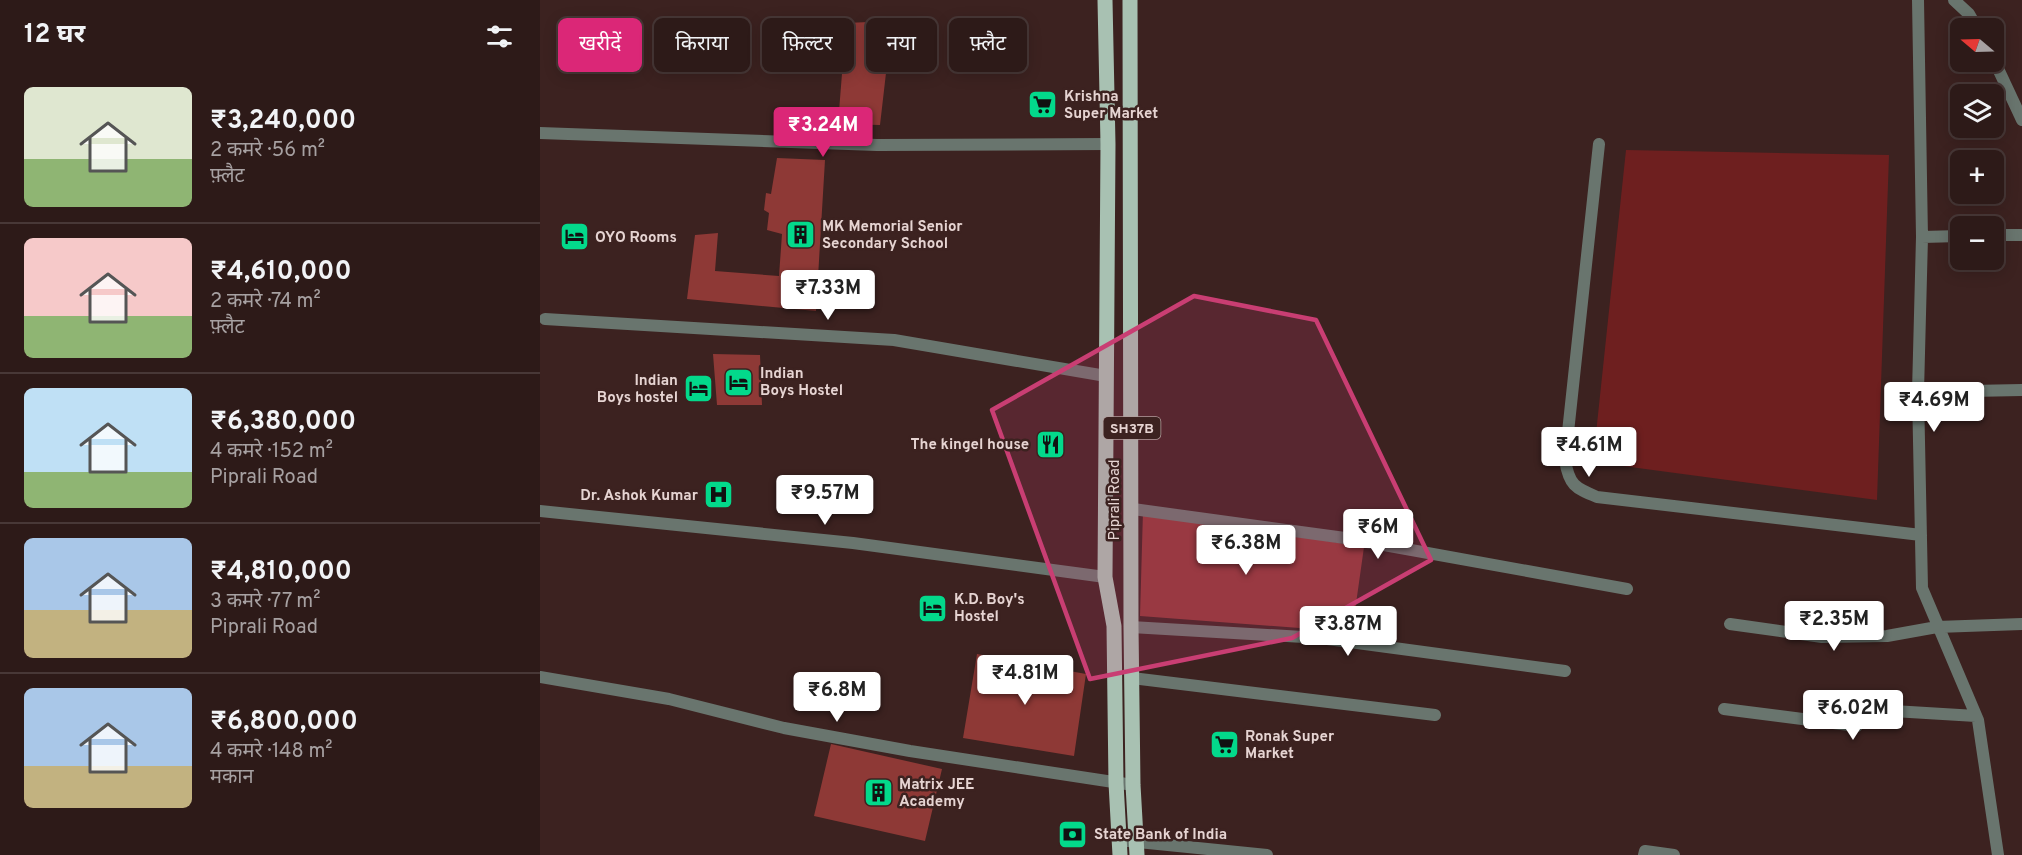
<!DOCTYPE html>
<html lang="hi">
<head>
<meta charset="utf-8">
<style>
  body { margin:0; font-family:Overpass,"Noto Sans Devanagari",sans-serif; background:#392725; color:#f1f3f6; height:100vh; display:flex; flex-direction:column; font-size:22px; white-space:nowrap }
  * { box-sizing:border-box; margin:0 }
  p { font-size:20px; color:#a7a1a2 }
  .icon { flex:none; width:33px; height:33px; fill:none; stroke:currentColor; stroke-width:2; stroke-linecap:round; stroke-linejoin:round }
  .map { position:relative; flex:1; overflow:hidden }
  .panel { display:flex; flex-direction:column; background:#2d1a18; width:540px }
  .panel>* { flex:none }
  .banner { position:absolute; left:18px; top:18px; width:570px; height:54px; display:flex; gap:12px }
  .needle { width:39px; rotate:289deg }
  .controls { position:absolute; left:1410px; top:18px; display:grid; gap:12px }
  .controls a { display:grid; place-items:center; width:54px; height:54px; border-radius:9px; background:#2d1a18; box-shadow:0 3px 15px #0003,0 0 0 2px #483837; font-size:30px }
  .price { position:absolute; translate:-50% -51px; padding:0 14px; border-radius:6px; background:#fff; color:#222; font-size:20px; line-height:39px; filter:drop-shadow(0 2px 3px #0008) }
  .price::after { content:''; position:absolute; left:50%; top:36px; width:18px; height:14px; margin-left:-9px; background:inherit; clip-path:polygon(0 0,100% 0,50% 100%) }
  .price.on { background:#db2777; color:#fff }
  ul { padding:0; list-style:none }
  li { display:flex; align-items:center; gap:18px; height:150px; padding:0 24px }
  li+li { border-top:2px solid #483837 }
  li span { display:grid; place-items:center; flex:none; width:168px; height:120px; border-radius:9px; color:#555 }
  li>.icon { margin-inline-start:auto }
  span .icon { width:72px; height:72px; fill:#fffc; stroke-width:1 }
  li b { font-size:26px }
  h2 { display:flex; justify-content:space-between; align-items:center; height:72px; padding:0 24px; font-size:26px }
  .pill { padding:0 21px; border-radius:9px; background:#2d1a18; box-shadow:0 3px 15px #0003,0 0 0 2px #483837; font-size:21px; line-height:54px }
  .pill.on { background:#db2777; color:#fff }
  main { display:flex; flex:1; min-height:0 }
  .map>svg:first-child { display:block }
  .green { fill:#6e1f1f }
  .building { fill:#8e3936 }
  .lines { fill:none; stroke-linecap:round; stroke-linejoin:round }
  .street { stroke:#69756e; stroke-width:12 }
  .primary { stroke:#a8c1b2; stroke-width:15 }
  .marked { fill:#c93e73; fill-opacity:0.2; stroke:#c93e73; stroke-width:4.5; stroke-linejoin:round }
  .labels { text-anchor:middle; stroke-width:5; stroke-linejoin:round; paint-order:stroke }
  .shield { fill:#3c2220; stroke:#b39f9d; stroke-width:1.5 }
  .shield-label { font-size:14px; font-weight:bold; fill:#e6d4d2 }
  .poi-label { font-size:15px; font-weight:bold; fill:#e6d4d2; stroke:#3c2220; text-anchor:start }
  .street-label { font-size:15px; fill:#e6d4d2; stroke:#3c2220 }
</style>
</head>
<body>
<main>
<section class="panel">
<h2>12 घर<svg class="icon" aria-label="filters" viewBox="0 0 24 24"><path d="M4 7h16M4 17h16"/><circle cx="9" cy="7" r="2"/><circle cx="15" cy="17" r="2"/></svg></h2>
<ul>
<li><span style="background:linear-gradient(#dfe7d0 60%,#8fb573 0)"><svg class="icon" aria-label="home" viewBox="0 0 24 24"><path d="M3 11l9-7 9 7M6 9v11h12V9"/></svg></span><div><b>₹3,240,000</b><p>2 कमरे · 56 m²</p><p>फ़्लैट</p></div></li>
<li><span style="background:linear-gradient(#f6c9c9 65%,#8fb573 0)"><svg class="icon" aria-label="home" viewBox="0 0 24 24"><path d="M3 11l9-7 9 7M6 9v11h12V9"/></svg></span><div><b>₹4,610,000</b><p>2 कमरे · 74 m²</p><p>फ़्लैट</p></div></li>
<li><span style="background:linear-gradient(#bfe0f5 70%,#8fb573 0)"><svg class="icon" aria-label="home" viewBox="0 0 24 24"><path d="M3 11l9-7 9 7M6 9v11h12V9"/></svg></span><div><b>₹6,380,000</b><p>4 कमरे · 152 m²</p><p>Piprali Road</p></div></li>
<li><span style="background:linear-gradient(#a9c7e8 60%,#c2b280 0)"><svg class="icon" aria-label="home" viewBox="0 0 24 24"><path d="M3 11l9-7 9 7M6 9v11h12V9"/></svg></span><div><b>₹4,810,000</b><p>3 कमरे · 77 m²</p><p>Piprali Road</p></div></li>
<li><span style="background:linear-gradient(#a9c7e8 65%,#c2b280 0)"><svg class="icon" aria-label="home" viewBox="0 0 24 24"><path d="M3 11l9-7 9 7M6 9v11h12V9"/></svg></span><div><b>₹6,800,000</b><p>4 कमरे · 148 m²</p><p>मकान</p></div></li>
</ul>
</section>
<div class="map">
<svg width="1482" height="855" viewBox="0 0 1482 855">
  <rect width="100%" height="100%" fill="#3c2220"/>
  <!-- green -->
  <path class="green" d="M 1086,150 L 1349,155 L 1337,500 L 1053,462 Z"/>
  <!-- building -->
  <path class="building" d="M 352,21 L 340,125 L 298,124 L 306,23 Z
    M 237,158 L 285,160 L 276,311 L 147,299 L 155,235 L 178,233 L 175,271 L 239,276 L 242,234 L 227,230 L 229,213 L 224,210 L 226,193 L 231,194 Z
    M 173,354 L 220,355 L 222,405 L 177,405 Z
    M 603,511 L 824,547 L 812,632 L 600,616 Z
    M 437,654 L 546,674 L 534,756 L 423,738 Z
    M 291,744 L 402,769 L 385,841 L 274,816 Z"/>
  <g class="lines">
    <!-- street -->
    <path class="street" d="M 1378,0 L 1382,237 L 1378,392 L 1382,588 L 1438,720 L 1458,855
      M 1414,0 L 1429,14 L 1437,28
      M 1454,60 L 1482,120
      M 0,133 L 337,145 L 568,144
      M 1059,144 L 1025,460 C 1029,485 1035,488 1057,497 L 1381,535
      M 1454,235 L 1482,235
      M 1382,237 L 1420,236
      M 5,319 L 354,340 L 566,376
      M 1378,392 L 1482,390
      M 593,509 L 805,538 L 1087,589
      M 0,511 L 313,543 L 565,577
      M 1190,624 L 1282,637 L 1347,636 L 1397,627 L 1482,624
      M 591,627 L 780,638 L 1025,671
      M 0,677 L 129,699 L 244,728 L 370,751 L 593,785
      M 592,678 L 895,715
      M 1184,709 L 1317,726 L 1320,709 L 1436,716
      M 588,841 L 727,855
      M 1104,855 L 1105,851 L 1134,855"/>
    <!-- primary -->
    <path class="primary" d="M 565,0 L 568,144 L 565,577 L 574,626 L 576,783 L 580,855
      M 590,0 L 591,627 L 593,785 L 597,855"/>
  </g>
  <!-- marked area -->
  <path class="marked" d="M 654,296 L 776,320 L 891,560 L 752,638 L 550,679 L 452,410 Z"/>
  <!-- icons -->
  <defs>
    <symbol id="supermarket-square" viewBox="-11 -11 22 22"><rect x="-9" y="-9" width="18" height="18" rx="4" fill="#03d98b" stroke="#3c2220"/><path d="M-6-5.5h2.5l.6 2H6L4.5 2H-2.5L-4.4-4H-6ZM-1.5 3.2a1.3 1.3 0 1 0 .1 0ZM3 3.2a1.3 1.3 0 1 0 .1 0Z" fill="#111"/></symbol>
    <symbol id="building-square" viewBox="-11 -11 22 22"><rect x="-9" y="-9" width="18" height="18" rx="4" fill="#03d98b" stroke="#3c2220"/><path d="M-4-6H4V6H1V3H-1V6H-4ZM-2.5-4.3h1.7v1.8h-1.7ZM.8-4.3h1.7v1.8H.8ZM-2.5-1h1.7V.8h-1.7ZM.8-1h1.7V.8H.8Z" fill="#111"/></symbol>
    <symbol id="hotel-square" viewBox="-11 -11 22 22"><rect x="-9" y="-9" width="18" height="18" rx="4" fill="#03d98b" stroke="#3c2220"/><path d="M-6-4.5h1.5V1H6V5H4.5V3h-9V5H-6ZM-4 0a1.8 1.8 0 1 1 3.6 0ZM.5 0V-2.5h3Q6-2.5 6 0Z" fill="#111"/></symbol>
    <symbol id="restaurant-square" viewBox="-11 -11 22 22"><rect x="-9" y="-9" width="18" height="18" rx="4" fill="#03d98b" stroke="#3c2220"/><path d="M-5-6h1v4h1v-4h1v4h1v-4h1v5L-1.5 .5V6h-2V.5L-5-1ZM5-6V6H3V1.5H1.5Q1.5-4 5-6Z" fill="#111"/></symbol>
    <symbol id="hospital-square" viewBox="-11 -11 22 22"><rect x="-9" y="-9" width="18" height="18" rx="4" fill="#03d98b" stroke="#3c2220"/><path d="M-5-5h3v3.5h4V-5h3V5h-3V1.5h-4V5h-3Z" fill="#111"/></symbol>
    <symbol id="bank-square" viewBox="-11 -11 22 22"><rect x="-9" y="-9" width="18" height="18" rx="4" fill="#03d98b" stroke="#3c2220"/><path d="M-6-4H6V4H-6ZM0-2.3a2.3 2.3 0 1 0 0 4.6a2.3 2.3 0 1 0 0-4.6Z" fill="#111"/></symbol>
  </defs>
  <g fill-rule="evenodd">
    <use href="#supermarket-square" x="486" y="88" width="33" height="33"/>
    <use href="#building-square" x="244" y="218" width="33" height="33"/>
    <use href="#hotel-square" x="18" y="220" width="33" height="33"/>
    <use href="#hotel-square" x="182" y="366" width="33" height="33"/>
    <use href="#hotel-square" x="142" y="372" width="33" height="33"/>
    <use href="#restaurant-square" x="494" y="428" width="33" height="33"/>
    <use href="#hospital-square" x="162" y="478" width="33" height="33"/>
    <use href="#hotel-square" x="376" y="592" width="33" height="33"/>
    <use href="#supermarket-square" x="668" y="728" width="33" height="33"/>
    <use href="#building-square" x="322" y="776" width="33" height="33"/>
    <use href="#bank-square" x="516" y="818" width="33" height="33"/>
  </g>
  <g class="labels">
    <!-- shield labels -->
    <rect class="shield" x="563.5" y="417" width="57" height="22" rx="4.5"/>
    <g class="shield-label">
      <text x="592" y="433">SH37B</text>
    </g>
    <!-- poi labels -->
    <g class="poi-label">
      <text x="524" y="101">Krishna<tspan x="524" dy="17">Super Market</tspan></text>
      <text x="282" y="231">MK Memorial Senior<tspan x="282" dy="17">Secondary School</tspan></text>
      <text x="55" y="242">OYO Rooms</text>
      <text x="220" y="378">Indian<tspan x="220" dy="17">Boys Hostel</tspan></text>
      <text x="138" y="385" text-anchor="end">Indian<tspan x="138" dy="17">Boys hostel</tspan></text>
      <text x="489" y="449" text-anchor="end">The kingel house</text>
      <text x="158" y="500" text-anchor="end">Dr. Ashok Kumar</text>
      <text x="414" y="604">K.D. Boy's<tspan x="414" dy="17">Hostel</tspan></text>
      <text x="705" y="741">Ronak Super<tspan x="705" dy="17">Market</tspan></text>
      <text x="359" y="789">Matrix JEE<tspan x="359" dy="17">Academy</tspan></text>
      <text x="554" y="839">State Bank of India</text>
    </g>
    <!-- street labels -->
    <g class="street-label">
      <text transform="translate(574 500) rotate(-90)" y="5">Piprali Road</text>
    </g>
  </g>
</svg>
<div class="controls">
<a><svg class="needle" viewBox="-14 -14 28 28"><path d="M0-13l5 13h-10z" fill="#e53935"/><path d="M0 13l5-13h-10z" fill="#a7a1a2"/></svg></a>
<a><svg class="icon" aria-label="layers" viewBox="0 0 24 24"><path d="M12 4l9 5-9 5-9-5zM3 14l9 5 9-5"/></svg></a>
<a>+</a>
<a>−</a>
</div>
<b class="price on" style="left:283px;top:158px">₹3.24M</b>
<b class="price" style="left:288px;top:321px">₹7.33M</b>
<b class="price" style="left:1394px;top:433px">₹4.69M</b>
<b class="price" style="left:1049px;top:478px">₹4.61M</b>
<b class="price" style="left:285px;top:526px">₹9.57M</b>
<b class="price" style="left:838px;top:560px">₹6M</b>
<b class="price" style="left:706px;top:576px">₹6.38M</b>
<b class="price" style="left:1294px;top:652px">₹2.35M</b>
<b class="price" style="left:808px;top:657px">₹3.87M</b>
<b class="price" style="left:485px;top:706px">₹4.81M</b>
<b class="price" style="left:297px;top:723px">₹6.8M</b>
<b class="price" style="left:1313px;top:741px">₹6.02M</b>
<div class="banner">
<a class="pill on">खरीदें</a>
<a class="pill">किराया</a>
<a class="pill">फ़िल्टर</a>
<a class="pill">नया</a>
<a class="pill">फ़्लैट</a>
</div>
</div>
</main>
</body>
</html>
